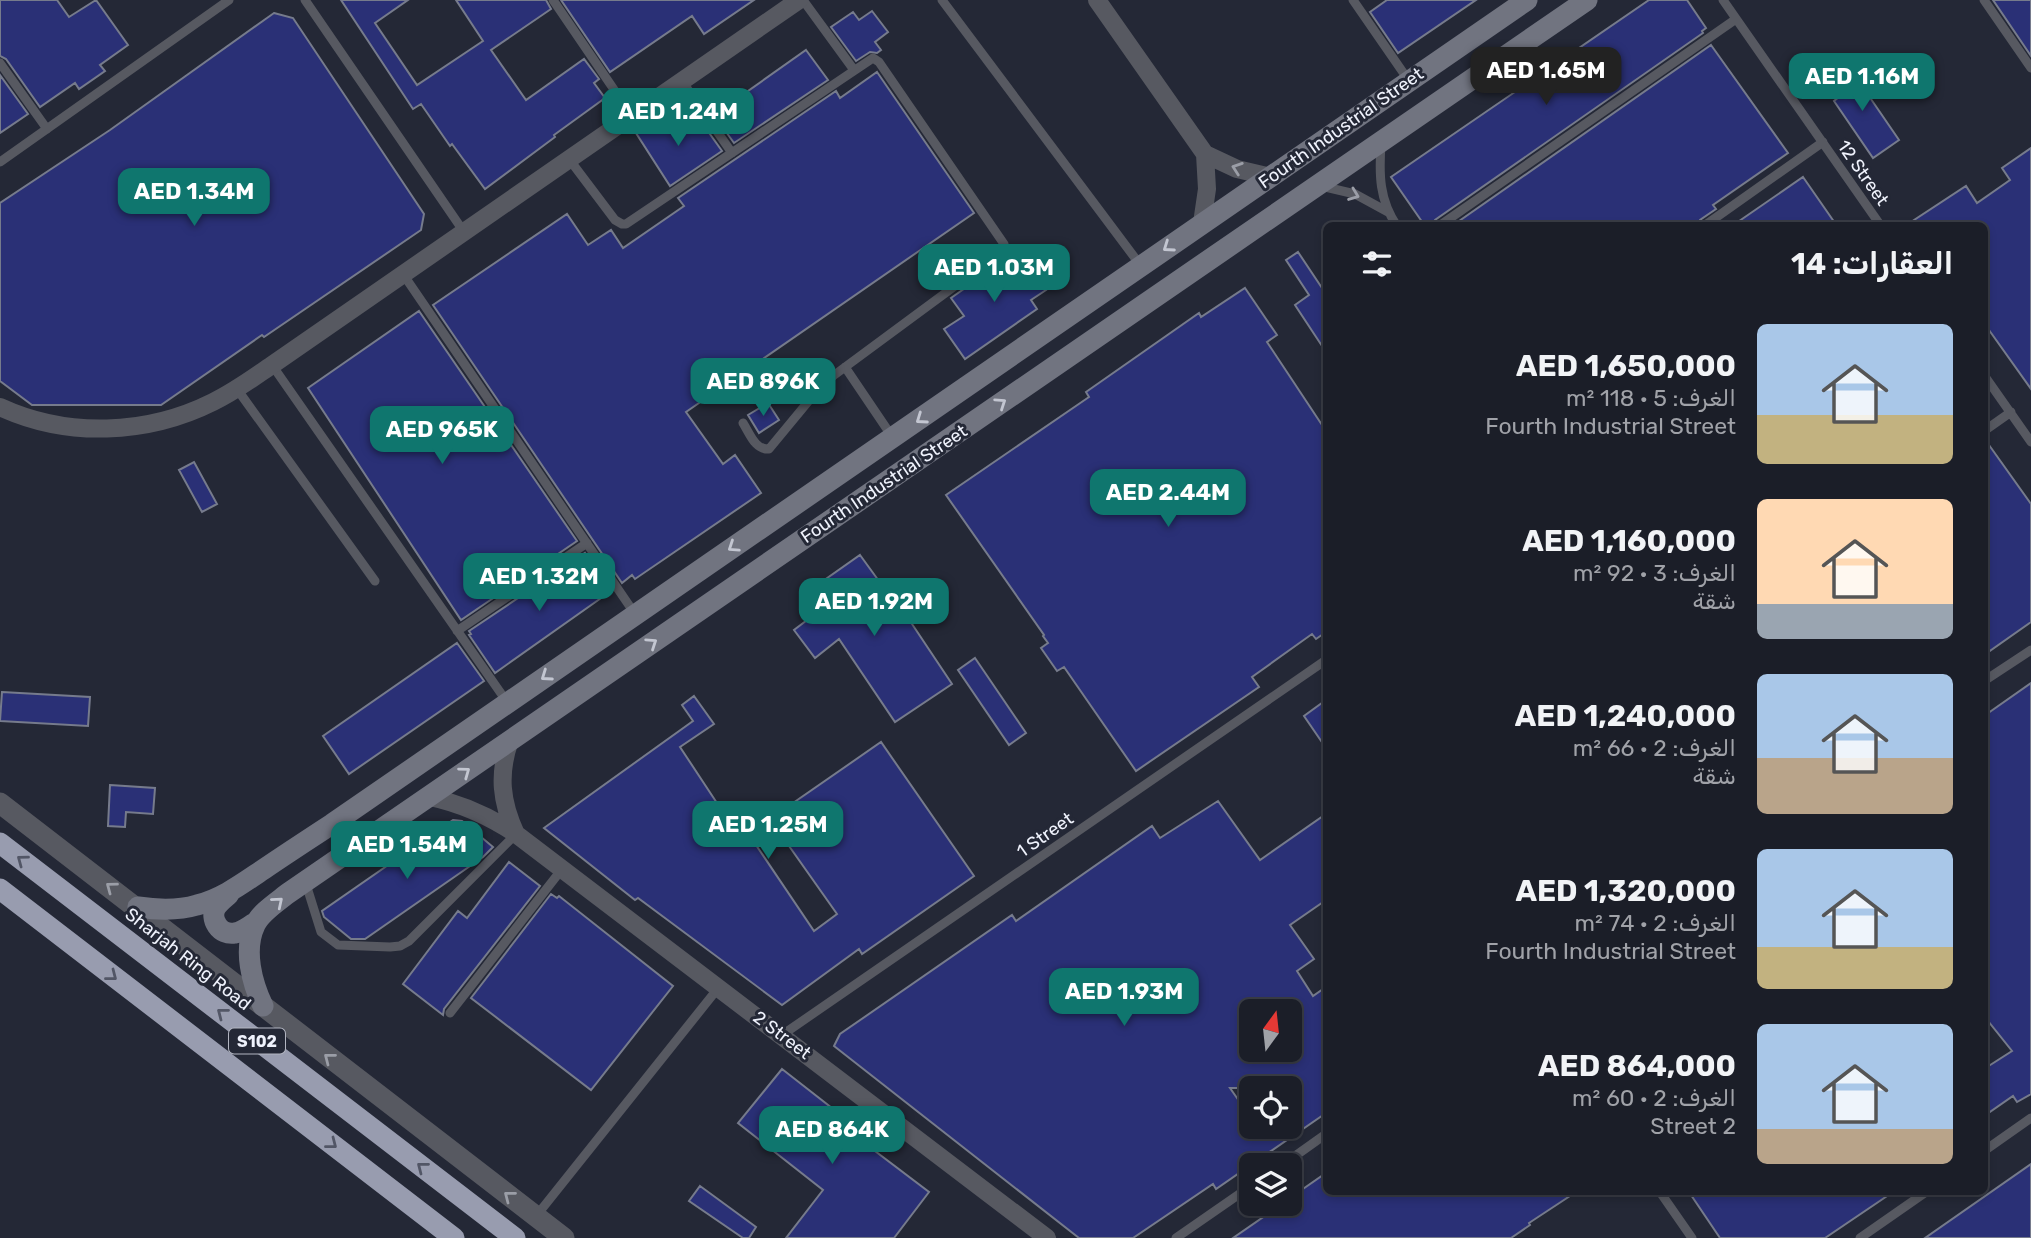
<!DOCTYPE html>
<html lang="ar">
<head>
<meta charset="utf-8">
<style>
  body { margin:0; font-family:Rubik,"Noto Naskh Arabic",sans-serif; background:#242730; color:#f1f3f6; direction:rtl; height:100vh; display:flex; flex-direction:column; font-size:26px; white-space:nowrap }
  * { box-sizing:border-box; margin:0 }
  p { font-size:23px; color:#a0a2a8 }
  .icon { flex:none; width:38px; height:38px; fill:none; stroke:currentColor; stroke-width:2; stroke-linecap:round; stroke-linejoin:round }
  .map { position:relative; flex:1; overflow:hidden; direction:ltr }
  .details { position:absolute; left:1323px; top:222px; width:665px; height:973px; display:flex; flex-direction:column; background:#1b1e28; border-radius:10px; box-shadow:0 4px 10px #0003,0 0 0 2px #393c45; direction:rtl }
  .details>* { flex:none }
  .needle { width:46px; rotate:15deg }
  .controls { position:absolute; left:1239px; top:999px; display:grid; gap:14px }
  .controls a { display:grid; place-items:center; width:63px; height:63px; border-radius:10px; background:#1b1e28; box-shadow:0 4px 10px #0003,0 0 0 2px #393c45; font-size:35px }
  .price { position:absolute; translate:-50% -60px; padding:0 16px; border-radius:14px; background:#0f766e; color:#fff; font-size:23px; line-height:46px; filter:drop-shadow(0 2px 4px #0008) }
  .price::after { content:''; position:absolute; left:50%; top:42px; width:21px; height:16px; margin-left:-10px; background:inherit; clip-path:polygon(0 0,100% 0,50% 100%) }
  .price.on { background:#222; color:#fff }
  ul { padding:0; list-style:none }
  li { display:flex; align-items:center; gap:21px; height:175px; padding:0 35px }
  li span { display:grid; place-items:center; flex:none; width:196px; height:140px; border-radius:10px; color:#555 }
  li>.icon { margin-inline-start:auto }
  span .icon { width:84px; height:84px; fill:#fffc; stroke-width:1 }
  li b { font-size:30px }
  h2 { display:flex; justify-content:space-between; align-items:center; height:84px; padding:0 35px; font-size:30px }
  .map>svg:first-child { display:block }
  .building { fill:#2a3076; stroke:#767b8c; stroke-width:2; fill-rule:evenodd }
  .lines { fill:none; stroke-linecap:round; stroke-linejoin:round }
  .service { stroke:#575961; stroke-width:9 }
  .minor { stroke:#575961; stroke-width:18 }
  .tertiary { stroke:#575961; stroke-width:21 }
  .secondary { stroke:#717480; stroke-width:21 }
  .motorway { stroke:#989caf; stroke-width:21 }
  .oneway { stroke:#9b9ea7 }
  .oneway2 { stroke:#c3c6d1 }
  .oneway3 { stroke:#525666 }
  .labels { text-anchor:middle; stroke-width:6; stroke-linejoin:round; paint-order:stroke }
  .shield { fill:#242836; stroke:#b2b5c1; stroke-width:2 }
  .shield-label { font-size:16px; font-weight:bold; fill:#eff2fc }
  .street-label { font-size:18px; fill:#eff2fc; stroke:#242836 }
</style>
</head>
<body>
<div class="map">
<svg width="2031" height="1238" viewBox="0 0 2031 1238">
  <rect width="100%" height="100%" fill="#242836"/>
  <!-- building -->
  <path class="building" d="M 0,0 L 57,0 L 69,17 L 96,0 L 128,45 L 100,65 L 105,71 L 79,89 L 75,83 L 40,107 L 6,59 L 0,56 Z
    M 341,0 L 408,0 L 375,23 L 417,85 L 483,41 L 456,0 L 546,0 L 551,9 L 491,50 L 526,100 L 584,59 L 599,79 L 594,83 L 605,98 L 554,135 L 555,137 L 485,189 L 452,144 L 450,146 L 421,104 L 413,109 Z
    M 561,0 L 754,0 L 704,34 L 692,16 L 610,72 Z
    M 1387,0 L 1476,0 L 1398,53 L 1370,12 Z
    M 1649,0 L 1687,0 L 1706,28 L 1702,31 L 1703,33 L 1435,220 L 1432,226 L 1425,226 L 1391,177 Z
    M 1993,0 L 2031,0 L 2031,56 Z
    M 872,11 L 888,32 L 875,42 L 881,50 L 877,53 L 870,52 L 856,61 L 831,27 L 853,12 L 859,20 Z
    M 274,13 L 293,18 L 424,214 L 421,230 L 264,337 L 262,335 L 161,405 L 32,405 L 0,381 L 0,203 L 110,130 Z
    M 1711,45 L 1788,153 L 1713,205 L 1716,209 L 1700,220 L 1697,226 L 1452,226 Z
    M 806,50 L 828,80 L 734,143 L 714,115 Z
    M 1849,67 L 1899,140 L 1873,158 L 1834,101 L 1839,97 L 1828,78 Z
    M 877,72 L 974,213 L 686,412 L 723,464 L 735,455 L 761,493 L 635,579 L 632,575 L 622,583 L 433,305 L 567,214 L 588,245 L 611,230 L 623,248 L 684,206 L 678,198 L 836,91 L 840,98 Z
    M 0,75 L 28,114 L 0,133 Z
    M 664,116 L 676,135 L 694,123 L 697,127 L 702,123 L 722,151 L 670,186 L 636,133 Z
    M 2031,148 L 2031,389 L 1984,323 L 1984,226 L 1905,226 L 1966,186 L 1977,203 L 2010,180 L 2002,168 Z
    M 1803,177 L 1837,226 L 1732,226 Z
    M 1018,251 L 1046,290 L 1031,300 L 1037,309 L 965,359 L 944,329 L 964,316 L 951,298 Z
    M 1298,252 L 1326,294 L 1326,352 L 1295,305 L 1309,295 L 1286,260 Z
    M 1245,288 L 1277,335 L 1267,342 L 1326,431 L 1326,632 L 1316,639 L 1312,634 L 1252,677 L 1259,687 L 1136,771 L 1064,667 L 1057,671 L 1041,648 L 1048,643 L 1043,636 L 1044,635 L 946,495 L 1089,397 L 1086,392 L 1199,313 L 1201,317 Z
    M 419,311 L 577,541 L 461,620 L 308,388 Z
    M 768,403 L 779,420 L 759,433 L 748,415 Z
    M 1984,438 L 2031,504 L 2031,622 L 1984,655 Z
    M 194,462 L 217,504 L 202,512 L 179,470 Z
    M 585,553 L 611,591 L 495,673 L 469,635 L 471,634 L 469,631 Z
    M 860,555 L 900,610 L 902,609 L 952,684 L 895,722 L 839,639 L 815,658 L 794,630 L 819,611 L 806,593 Z
    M 457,643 L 484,681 L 349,774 L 323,736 Z
    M 975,658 L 1026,733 L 1009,745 L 958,670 Z
    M 2031,683 L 2031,1094 L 2017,1102 L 2013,1096 L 1984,1116 L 1984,1069 L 2012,1051 L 1984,1016 L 1984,716 Z
    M 2,692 L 90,697 L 88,726 L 0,721 Z
    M 694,696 L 714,724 L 680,747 L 742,841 L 756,845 L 814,931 L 837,914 L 770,819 L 881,742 L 974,876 L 862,954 L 859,949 L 782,1005 L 638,898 L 635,900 L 544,828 L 693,721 L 682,705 Z
    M 1326,700 L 1326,748 L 1304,716 Z
    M 110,785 L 155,788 L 153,814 L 126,812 L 125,827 L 108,826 Z
    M 1218,801 L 1260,860 L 1326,814 L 1326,900 L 1290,925 L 1314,959 L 1297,971 L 1313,996 L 1326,987 L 1326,1113 L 1216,1189 L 1213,1184 L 1133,1238 L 1079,1238 L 834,1046 L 840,1034 L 1012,915 L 1016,921 L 1152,826 L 1160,838 ZM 1251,1012 L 1290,1012 L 1290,1050 L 1251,1050 ZM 1230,1088 L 1290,1088 L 1290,1127 L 1251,1127 L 1251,1118 Z
    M 453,820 L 462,821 L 493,847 L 483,857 L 365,939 L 351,939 L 324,917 L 322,911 Z
    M 509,862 L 540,886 L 444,1009 L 443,1015 L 403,984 L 458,911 L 467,918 Z
    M 551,894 L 557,898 L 559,896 L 673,986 L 591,1090 L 471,998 Z
    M 782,1069 L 851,1123 L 846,1129 L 929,1192 L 894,1238 L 786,1238 L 823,1190 L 738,1123 Z
    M 2031,1164 L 2031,1238 L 1925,1238 Z
    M 1326,1173 L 1326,1192 L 1576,1192 L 1529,1223 L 1530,1225 L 1511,1238 L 1233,1238 L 1282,1204 L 1290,1204 L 1290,1198 Z
    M 700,1186 L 756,1227 L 749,1238 L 743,1238 L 689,1201 Z
    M 1689,1192 L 1893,1192 L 1825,1238 L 1720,1238 Z"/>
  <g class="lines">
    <!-- service -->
    <path class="service" d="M 305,0 L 464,232
      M 553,0 L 632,116
      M 803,0 L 854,70
      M 942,0 L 1141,266
      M 1353,0 L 1409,81
      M 1723,0 L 1881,226
      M 1984,0 L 2031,68
      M 0,63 L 47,129
      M 682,81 L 732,153
      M 1381,144 C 1379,174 1379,200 1397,226
      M 569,159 L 615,220 L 622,224 L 626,224 L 873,58 L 879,62 L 1004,244 L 1005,249 L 833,376 L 812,397 L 769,449 C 755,450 750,434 743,423
      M 0,162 L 229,0
      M 1321,186 L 1355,194 L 1388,212
      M 1439,226 L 1736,19
      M 1704,226 L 1823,142
      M 403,274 L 635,614
      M 272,365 L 507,702
      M 845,367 L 893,438
      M 1984,375 L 2031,442
      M 237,389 L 375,581
      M 1984,431 L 2011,412
      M 457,631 L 587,543
      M 1984,681 L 2031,650
      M 306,884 L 321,932 L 338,945 L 390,947 L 400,946 L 409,941 L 516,834
      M 450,1013 L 562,869
      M 782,1035 L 1326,660
      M 1984,1151 L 2031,1118
      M 1281,1166 L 1326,1134
      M 1660,1192 L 1692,1238
      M 537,1215 L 719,987
      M 1176,1238 L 1251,1186
      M 1860,1238 L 1926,1192"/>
    <!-- minor -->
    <path class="minor" d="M 1097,0 L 1205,154 L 1237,169 L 1271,177
      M 1202,223 L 1207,189 L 1205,154
      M 0,407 C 67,438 147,435 213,402 C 234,392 253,378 272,365 L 799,0
      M 510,740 C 498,774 501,802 516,834
      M 430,797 C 463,804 489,816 516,834 L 1047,1238"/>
    <!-- tertiary -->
    <path class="tertiary" d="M 0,803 L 564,1238"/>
    <!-- secondary -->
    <path class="secondary" d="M 229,894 C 225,898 219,902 216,907 C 209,919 220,936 235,933 C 242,932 249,926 255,923
      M 138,907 C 158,910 177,911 197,905 C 222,899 243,883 264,869 C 286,854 309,839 332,824 L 1527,0
      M 263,1006 C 252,983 243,950 255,925 C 260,913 277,902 287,894 L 1587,0"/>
    <!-- motorway -->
    <path class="motorway" d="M 0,843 L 515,1238
      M 0,889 L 454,1238"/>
  </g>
  <!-- one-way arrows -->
  <defs><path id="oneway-chevron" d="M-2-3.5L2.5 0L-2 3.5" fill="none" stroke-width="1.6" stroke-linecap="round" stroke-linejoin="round" transform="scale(1.75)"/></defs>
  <g class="oneway">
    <use href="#oneway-chevron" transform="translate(1237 168) rotate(-161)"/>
    <use href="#oneway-chevron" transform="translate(1354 195) rotate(21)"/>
    <use href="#oneway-chevron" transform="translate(111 887) rotate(-143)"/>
    <use href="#oneway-chevron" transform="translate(329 1058) rotate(-142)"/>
    <use href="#oneway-chevron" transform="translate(509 1196) rotate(-142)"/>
  </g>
  <g class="oneway2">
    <use href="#oneway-chevron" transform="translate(1168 247) rotate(145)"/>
    <use href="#oneway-chevron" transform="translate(1001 403) rotate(-34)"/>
    <use href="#oneway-chevron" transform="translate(921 419) rotate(145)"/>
    <use href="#oneway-chevron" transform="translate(733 547) rotate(146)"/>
    <use href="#oneway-chevron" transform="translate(652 643) rotate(-34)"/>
    <use href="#oneway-chevron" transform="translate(546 676) rotate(145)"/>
    <use href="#oneway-chevron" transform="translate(465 772) rotate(-36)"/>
    <use href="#oneway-chevron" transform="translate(278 902) rotate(-40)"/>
  </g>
  <g class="oneway3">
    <use href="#oneway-chevron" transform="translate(22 860) rotate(-143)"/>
    <use href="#oneway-chevron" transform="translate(112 976) rotate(38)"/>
    <use href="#oneway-chevron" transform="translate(222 1013) rotate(-142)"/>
    <use href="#oneway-chevron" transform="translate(332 1144) rotate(38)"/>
    <use href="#oneway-chevron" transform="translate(422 1167) rotate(-142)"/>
  </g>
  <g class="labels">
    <!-- shield labels -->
    <rect class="shield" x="229" y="1028.5" width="56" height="25" rx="5"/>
    <g class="shield-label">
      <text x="257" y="1047">S102</text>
    </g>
    <!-- street labels -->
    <g class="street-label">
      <text transform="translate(1341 128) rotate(-35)" y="6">Fourth Industrial Street</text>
      <text transform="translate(1863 173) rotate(55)" y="6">12 Street</text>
      <text transform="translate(884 484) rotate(-34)" y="6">Fourth Industrial Street</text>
      <text transform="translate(1045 835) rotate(-35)" y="6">1 Street</text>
      <text transform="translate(188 959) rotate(38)" y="6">Sharjah Ring Road</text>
      <text transform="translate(782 1035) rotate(37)" y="6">2 Street</text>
    </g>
  </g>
</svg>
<div class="controls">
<a><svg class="needle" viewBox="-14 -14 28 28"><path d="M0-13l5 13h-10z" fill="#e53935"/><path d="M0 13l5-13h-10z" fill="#a0a2a8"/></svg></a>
<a><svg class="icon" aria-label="locate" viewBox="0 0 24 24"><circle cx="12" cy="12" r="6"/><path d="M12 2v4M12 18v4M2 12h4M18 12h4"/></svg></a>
<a><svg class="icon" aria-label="layers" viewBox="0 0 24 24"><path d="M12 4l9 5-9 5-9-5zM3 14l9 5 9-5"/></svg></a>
</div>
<b class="price on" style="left:1546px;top:107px">AED 1.65M</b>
<b class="price" style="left:1862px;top:113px">AED 1.16M</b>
<b class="price" style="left:678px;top:148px">AED 1.24M</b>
<b class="price" style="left:194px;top:228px">AED 1.34M</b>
<b class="price" style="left:994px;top:304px">AED 1.03M</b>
<b class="price" style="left:763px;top:418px">AED 896K</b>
<b class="price" style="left:442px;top:466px">AED 965K</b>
<b class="price" style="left:1168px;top:529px">AED 2.44M</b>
<b class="price" style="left:539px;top:613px">AED 1.32M</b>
<b class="price" style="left:874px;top:638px">AED 1.92M</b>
<b class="price" style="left:768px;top:861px">AED 1.25M</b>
<b class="price" style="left:407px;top:881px">AED 1.54M</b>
<b class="price" style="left:1124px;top:1028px">AED 1.93M</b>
<b class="price" style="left:832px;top:1166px">AED 864K</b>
<section class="details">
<h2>العقارات: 14<svg class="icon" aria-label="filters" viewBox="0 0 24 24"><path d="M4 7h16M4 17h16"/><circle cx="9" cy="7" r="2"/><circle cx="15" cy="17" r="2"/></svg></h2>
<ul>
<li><span style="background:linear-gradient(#a9c7e8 65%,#c2b280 0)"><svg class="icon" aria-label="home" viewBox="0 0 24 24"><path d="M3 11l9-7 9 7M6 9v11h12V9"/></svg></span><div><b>AED 1,650,000</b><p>الغرف: 5 · 118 m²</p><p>Fourth Industrial Street</p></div></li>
<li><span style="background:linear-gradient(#ffd9b3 75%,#9aa5b1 0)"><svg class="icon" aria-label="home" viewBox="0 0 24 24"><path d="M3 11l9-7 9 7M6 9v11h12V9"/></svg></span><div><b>AED 1,160,000</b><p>الغرف: 3 · 92 m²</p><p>شقة</p></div></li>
<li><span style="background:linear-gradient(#a9c7e8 60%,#b9a48a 0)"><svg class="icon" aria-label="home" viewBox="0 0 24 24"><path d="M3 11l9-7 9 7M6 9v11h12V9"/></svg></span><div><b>AED 1,240,000</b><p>الغرف: 2 · 66 m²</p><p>شقة</p></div></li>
<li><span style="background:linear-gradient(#a9c7e8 70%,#c2b280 0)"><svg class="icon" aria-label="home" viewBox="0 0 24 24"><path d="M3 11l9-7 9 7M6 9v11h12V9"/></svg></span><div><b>AED 1,320,000</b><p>الغرف: 2 · 74 m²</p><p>Fourth Industrial Street</p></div></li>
<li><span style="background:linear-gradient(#a9c7e8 75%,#b9a48a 0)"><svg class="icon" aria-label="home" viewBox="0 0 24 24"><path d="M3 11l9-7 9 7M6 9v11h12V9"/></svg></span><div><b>AED 864,000</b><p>الغرف: 2 · 60 m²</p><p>2 Street</p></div></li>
</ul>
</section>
</div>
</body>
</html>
